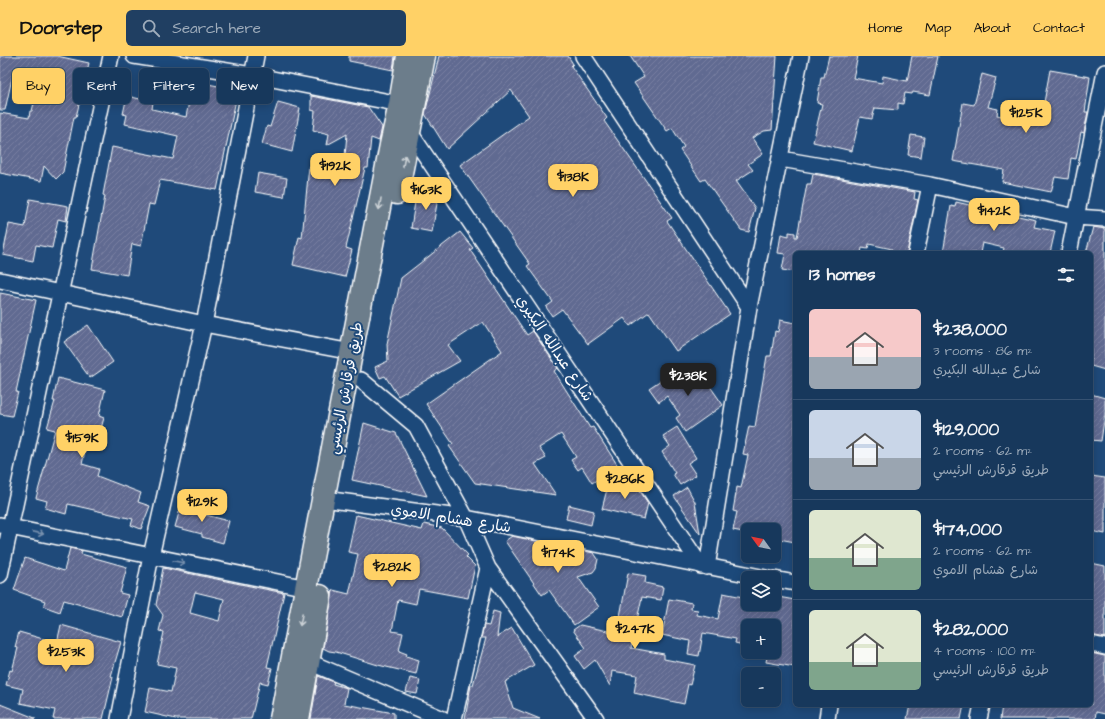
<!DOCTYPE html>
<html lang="en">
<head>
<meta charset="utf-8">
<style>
  body { margin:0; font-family:"Architects Daughter","Playpen Sans Arabic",sans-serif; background:#203f62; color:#f1f3f6; height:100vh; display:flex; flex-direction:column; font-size:15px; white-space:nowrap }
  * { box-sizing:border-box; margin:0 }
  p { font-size:13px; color:#9eacbb }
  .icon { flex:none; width:22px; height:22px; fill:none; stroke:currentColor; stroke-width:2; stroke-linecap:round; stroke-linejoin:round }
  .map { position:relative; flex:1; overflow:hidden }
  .drawer { position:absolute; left:793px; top:195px; width:300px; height:456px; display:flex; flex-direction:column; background:#17385c; border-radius:6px; box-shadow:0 2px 10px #0003,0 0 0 1px #365272 }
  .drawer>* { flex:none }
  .hud { position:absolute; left:12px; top:12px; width:380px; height:36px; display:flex; gap:8px }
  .needle { width:26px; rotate:303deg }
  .fabs { position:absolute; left:741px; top:467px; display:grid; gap:8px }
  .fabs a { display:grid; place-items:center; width:40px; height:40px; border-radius:6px; background:#17385c; box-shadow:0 2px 10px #0003,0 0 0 1px #365272; font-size:20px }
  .price { position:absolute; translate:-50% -34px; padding:0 9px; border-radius:8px; background:#ffd166; color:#111; font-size:13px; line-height:26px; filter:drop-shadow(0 1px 2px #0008) }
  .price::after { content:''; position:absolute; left:50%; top:24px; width:12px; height:9px; margin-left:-6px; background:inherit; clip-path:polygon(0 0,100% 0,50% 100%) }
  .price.active { background:#222; color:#fff }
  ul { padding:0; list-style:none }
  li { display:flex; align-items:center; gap:12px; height:100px; padding:0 16px }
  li+li { border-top:1px solid #365272 }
  li span { display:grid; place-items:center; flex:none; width:112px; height:80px; border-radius:6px; color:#555 }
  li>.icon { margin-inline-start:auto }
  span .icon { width:48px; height:48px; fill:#fffc; stroke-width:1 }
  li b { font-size:17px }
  h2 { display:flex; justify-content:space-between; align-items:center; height:48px; padding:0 16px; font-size:17px }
  .pill { padding:0 14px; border-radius:6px; background:#17385c; box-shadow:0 2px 10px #0003,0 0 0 1px #365272; font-size:14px; line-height:36px }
  .pill.active { background:#ffd166; color:#111 }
  header { display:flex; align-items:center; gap:24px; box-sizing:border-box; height:56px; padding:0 20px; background:#ffd166; color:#111 }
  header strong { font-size:19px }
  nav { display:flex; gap:22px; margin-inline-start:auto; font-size:14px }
  .search { width:280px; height:36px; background:#203f62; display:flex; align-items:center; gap:10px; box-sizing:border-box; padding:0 14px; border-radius:6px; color:#9eacbb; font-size:15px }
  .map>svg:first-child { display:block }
  .building { fill:url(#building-hatch); stroke:#fff; fill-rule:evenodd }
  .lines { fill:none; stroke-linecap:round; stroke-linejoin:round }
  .minor-casing { stroke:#fff; stroke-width:18 }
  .primary-casing { stroke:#fff; stroke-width:25 }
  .minor { stroke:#1f4a7a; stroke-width:15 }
  .primary { stroke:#6c7d8b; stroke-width:22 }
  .oneway { stroke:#ccd2d6 }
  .oneway2 { stroke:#7992af }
  .labels { text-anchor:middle; stroke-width:4; stroke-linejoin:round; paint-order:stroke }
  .street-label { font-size:15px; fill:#fff; stroke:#1f4a7a }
</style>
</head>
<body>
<header>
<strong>Doorstep</strong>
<div class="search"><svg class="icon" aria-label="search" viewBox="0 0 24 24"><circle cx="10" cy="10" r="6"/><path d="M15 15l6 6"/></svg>Search here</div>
<nav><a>Home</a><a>Map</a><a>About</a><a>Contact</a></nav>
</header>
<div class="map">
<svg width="1105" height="663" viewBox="0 0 1105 663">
  <defs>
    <pattern id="building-hatch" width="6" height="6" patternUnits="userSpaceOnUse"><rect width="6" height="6" fill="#616a91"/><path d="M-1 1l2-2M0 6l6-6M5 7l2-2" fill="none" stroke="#7980a2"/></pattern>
  </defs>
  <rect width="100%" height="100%" fill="#1f4a7a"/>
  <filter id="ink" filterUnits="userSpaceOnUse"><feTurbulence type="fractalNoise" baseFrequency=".025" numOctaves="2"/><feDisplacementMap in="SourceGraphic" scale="8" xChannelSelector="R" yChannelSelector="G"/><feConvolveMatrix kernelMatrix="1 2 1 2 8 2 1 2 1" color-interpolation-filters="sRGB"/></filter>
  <g filter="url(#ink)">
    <!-- building -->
    <path class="building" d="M 0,0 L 57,0 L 89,7 L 76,61 L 74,61 L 63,116 L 56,123 L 44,110 L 41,125 L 0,117 L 0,57 L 29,62 L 30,55 L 32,55 L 41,18 L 14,13 L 5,54 L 0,54 Z
      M 349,0 L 395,0 L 393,14 L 349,5 Z
      M 439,0 L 568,0 L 573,8 L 571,10 L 607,62 L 604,65 L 672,162 L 667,165 L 730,258 L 676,295 L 649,256 L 630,270 L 624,262 L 588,288 L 562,253 L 552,260 L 546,251 L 553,246 L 527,210 L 530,208 L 460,109 L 529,60 L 511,34 L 447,93 L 425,58 Z
      M 630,0 L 777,0 L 772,74 L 764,75 L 752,82 L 763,98 L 748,108 L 753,114 L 736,125 L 755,152 L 749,176 L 741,174 L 705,123 L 701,125 L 680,94 L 684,91 L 672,72 L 667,75 L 634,27 L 644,21 Z
      M 829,0 L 858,0 L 853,22 L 882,27 L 883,20 L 907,25 L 912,0 L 938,0 L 930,39 L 913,36 L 912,38 L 905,37 L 903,48 L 898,47 L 898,54 L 875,52 L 872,63 L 860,61 L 852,95 L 813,86 L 822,48 L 817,47 L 821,21 L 824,21 Z
      M 1050,14 L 1090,21 L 1085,56 L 1088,56 L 1084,77 L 1081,76 L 1076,103 L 1071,102 L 1068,123 L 1055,121 L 1051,136 L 1002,126 L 1004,114 L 953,105 L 963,47 L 974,49 L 982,18 L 996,22 L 988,51 L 998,53 L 997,59 L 1040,68 Z
      M 193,25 L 238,34 L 217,134 L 160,124 L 154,149 L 149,148 L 141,190 L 132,188 L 127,219 L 92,213 L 105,140 L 103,139 L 112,91 L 173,103 L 178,80 L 125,68 L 127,59 L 123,58 L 127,40 L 153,46 L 152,53 L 186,61 Z
      M 311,40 L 368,51 L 382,71 L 379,85 L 371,82 L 368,112 L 365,112 L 346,192 L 352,194 L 345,221 L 293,209 L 299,181 L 302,182 L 309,110 L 343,122 L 347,78 L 327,89 L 329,78 L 313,74 L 315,55 L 311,54 Z
      M 278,46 L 300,52 L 292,96 L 262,88 L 267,70 L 270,71 Z
      M 911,79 L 924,81 L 921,101 L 908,99 Z
      M 258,117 L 287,122 L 284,141 L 255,136 Z
      M 813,118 L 915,136 L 914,143 L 918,144 L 907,197 L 891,197 L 892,193 L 869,188 L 868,193 L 862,192 L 861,197 L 795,197 L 795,216 L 782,214 L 785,198 L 778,197 L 781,178 L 789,180 L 789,176 L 795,177 L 795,181 L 797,181 L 807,128 L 811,128 Z
      M 433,128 L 439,136 L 432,176 L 411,172 L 415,146 L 429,148 L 426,133 Z
      M 30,143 L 68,150 L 66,165 L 58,163 L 52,192 L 36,189 L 33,205 L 3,199 L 9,168 L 25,171 Z
      M 956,146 L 1036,164 L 1034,171 L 1055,175 L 1050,197 L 1003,197 L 1004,192 L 982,187 L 980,197 L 943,197 L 951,150 L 955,151 Z
      M 1093,171 L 1105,173 L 1105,314 L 1091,310 L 1091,197 L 1086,197 Z
      M 460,176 L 473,192 L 470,194 L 527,279 L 533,275 L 558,312 L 554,315 L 590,372 L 593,371 L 618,410 L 592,427 L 582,411 L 578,414 L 571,404 L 576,401 L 561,378 L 539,392 L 546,402 L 535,408 L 556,439 L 475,427 L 449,390 L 453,388 L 426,348 L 502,295 L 483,266 L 448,289 L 460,305 L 398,340 L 385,320 L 380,322 L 375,311 L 388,305 L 387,288 L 401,222 Z
      M 0,237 L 36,244 L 16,336 L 18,336 L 12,360 L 0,358 Z
      M 780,264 L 795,267 L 795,486 L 774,482 L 774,474 L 748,474 L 748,477 L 733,474 L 737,456 L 733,455 L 737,431 L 741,432 L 748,399 L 743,398 L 749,370 L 755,371 L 767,300 L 771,300 L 775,275 L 778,276 Z
      M 88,269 L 113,306 L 90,322 L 64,286 Z
      M 679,312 L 685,321 L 698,313 L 723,349 L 685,376 L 676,362 L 680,359 L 667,340 L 659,346 L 649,332 Z
      M 58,322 L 105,334 L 99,360 L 104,362 L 97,386 L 88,383 L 82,408 L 99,413 L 97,420 L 141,437 L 138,446 L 150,450 L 141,473 L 131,469 L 133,463 L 68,448 L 66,458 L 45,452 L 47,445 L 36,442 L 55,374 L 47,372 L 55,345 L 53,345 Z
      M 1091,338 L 1105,342 L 1105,358 L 1101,385 L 1091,384 Z
      M 364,367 L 396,377 L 427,440 L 352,424 Z
      M 677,371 L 696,402 L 688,407 L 696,419 L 680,429 L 673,418 L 675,417 L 662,396 L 670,390 L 663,380 Z
      M 1091,420 L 1105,422 L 1105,478 L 1091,475 Z
      M 609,425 L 638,432 L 648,447 L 644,463 L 602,453 Z
      M 687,431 L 695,446 L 700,478 L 674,440 Z
      M 182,446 L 208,453 L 206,459 L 229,465 L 223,487 L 202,481 L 202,478 L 175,471 Z
      M 569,449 L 594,455 L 591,469 L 566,463 Z
      M 356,459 L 422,474 L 424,468 L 442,472 L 468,499 L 466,501 L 475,510 L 468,542 L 419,533 L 416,548 L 398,544 L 392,575 L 403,577 L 399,595 L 407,598 L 406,600 L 419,604 L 416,618 L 378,609 L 336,596 L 329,595 L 323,592 L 333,534 L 349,538 L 358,498 L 348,496 Z
      M 512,480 L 594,497 L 598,503 L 596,512 L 593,516 L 578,521 L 599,551 L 574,569 L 549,534 L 542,539 L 505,485 Z
      M 70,492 L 82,495 L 81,498 L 127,511 L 120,537 L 128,539 L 122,561 L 64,544 L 60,556 L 43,550 L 45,545 L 14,534 L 25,502 L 64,515 Z
      M 1091,507 L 1105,510 L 1105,582 L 1091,579 Z
      M 163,512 L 284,537 L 267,611 L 272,612 L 268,628 L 260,626 L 251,663 L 176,663 L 145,656 L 150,632 L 171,636 L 176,612 L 157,608 L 164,576 L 159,575 L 163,559 L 156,549 ZM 195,536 L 224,543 L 219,565 L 190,557 Z
      M 628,517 L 646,520 L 645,527 L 663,531 L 661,544 L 642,541 L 631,592 L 664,598 L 664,603 L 695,609 L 690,629 L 688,628 L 684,648 L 634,637 L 637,619 L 612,615 L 610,630 L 595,604 L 584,613 L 575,600 L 586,592 L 573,574 L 580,569 L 617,577 Z
      M 723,537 L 748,542 L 748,548 L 777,548 L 778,541 L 795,544 L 795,611 L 766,606 L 768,596 L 774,596 L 774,570 L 748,570 L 748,590 L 735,587 L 736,583 L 703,577 L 699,600 L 688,598 L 690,585 L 662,579 L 669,543 L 692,547 L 691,553 L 698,554 L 697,559 L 718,563 Z
      M 493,555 L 500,557 L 497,581 L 512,572 L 534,609 L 505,626 L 513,652 L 540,663 L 465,663 L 471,629 L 473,629 L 486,582 L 481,582 L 484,569 L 489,570 Z
      M 61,569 L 121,586 L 111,620 L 113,621 L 103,663 L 53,663 L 55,654 L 20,647 L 23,633 L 6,629 L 10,614 L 12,615 L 18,592 L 15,591 L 19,576 L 57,587 Z
      M 1091,597 L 1105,600 L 1105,658 L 1096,656 L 1095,663 L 1000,663 L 1002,649 L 1091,649 Z
      M 318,620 L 334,626 L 333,628 L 347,632 L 344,648 L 394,657 L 394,663 L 311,663 Z
      M 410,622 L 420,624 L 417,638 L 406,636 Z
      M 0,648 L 35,662 L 35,663 L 0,663 Z
      M 910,649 L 964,649 L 961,663 L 907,663 Z"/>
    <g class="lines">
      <defs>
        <path id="minor" d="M 134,0 L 252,19 L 400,48
          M 583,0 L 749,251
          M 409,75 L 701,510
          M 781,103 L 930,129 L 1076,161 L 1105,163
          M 916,197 L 930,129
          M 1069,197 L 1105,16
          M 0,224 L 204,268 L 352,296
          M 361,324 L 416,370 L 466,462 L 488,512 L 596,663
          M 324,443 L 466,462 L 766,522
          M 0,469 L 307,532
          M 707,511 L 749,251 L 801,0
          M 0,519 L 111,0
          M 774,523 L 795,527
          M 1091,588 L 1105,591
          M 309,606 L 443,663
          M 119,663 L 151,500 L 204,268 L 256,0
          M 454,663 L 488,512
          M 827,663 L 829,649
          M 979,663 L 982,649"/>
        <path id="primary" d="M 397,137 L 424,0
          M 281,663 L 391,89 L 400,48 L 408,0
          M 298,663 L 320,540"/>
      </defs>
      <!-- minor casing -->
      <use href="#minor" class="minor-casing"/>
      <!-- primary casing -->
      <use href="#primary" class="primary-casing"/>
      <!-- minor -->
      <use href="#minor" class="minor"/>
      <!-- primary -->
      <use href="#primary" class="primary"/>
    </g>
    <!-- one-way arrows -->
    <defs><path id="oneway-shaft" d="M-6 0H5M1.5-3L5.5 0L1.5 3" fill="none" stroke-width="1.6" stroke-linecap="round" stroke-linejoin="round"/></defs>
    <g class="oneway">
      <use href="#oneway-shaft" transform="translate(404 105) rotate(-79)"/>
      <use href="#oneway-shaft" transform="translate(380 148) rotate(100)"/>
      <use href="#oneway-shaft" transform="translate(301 564) rotate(101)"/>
    </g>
    <g class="oneway2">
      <use href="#oneway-shaft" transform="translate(38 477) rotate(12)"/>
      <use href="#oneway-shaft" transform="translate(179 506) rotate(12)"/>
    </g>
  </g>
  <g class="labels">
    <!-- street labels -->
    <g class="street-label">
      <text transform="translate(555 292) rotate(56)" y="5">شارع عبدالله البكيري</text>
      <text transform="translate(345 332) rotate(-79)" y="5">طريق قرقارش الرئيسي</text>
      <text transform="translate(451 462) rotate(9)" y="5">شارع هشام الاموي</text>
    </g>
  </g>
</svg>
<div class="fabs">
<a><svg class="needle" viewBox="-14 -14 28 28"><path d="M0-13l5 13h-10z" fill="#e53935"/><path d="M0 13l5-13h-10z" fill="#9eacbb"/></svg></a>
<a><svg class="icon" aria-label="layers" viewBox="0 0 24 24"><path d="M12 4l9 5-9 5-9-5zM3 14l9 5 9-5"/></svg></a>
<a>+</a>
<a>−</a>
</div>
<b class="price" style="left:1026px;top:78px">$125K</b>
<b class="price" style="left:335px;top:131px">$192K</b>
<b class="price" style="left:573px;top:142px">$138K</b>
<b class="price" style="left:426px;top:155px">$163K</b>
<b class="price" style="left:994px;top:176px">$142K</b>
<b class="price active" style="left:688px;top:341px">$238K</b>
<b class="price" style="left:82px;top:403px">$159K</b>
<b class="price" style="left:625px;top:444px">$286K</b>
<b class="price" style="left:202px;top:467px">$129K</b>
<b class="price" style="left:558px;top:518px">$174K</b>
<b class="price" style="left:392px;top:532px">$282K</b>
<b class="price" style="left:635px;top:594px">$247K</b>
<b class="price" style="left:66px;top:617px">$253K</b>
<div class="hud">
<a class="pill active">Buy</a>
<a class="pill">Rent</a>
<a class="pill">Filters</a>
<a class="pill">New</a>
</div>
<section class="drawer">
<h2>13 homes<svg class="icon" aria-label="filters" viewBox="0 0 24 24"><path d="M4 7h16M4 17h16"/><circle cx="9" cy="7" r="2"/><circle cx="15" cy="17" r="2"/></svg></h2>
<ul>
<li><span style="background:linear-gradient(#f6c9c9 60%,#9aa5b1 0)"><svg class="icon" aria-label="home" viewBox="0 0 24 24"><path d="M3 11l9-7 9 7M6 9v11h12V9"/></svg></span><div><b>$238,000</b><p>3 rooms · 86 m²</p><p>شارع عبدالله البكيري</p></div></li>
<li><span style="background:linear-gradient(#c9d6e8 60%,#9aa5b1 0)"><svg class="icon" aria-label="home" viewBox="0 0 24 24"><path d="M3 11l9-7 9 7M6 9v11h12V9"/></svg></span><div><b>$129,000</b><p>2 rooms · 62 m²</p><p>طريق قرقارش الرئيسي</p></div></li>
<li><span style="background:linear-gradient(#dfe7d0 60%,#7fa58c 0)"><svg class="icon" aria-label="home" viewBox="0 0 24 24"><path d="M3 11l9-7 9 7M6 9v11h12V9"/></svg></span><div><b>$174,000</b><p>2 rooms · 62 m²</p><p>شارع هشام الاموي</p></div></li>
<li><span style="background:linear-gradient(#dfe7d0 65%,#7fa58c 0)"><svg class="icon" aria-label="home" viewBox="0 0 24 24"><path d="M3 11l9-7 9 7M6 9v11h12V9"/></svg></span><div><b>$282,000</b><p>4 rooms · 100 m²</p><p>طريق قرقارش الرئيسي</p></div></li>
</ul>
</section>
</div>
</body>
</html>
